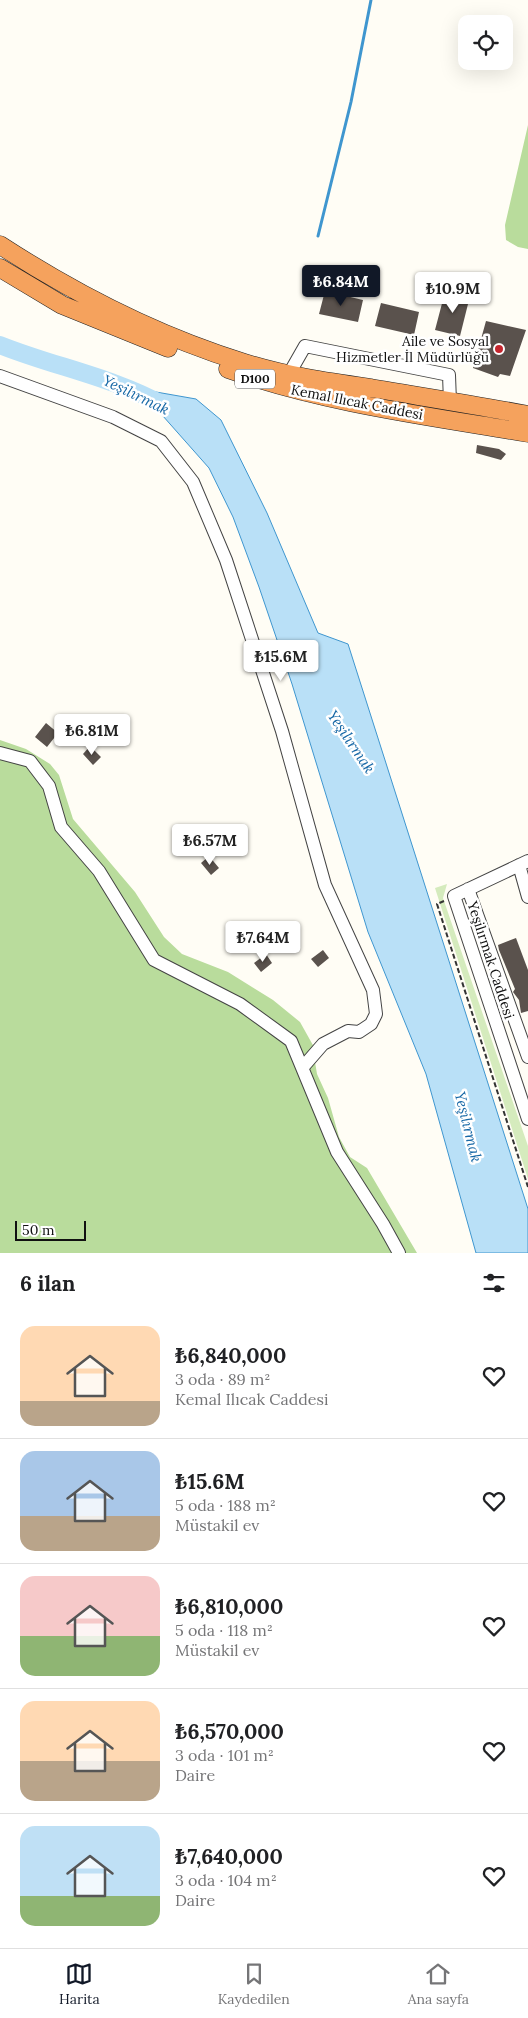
<!DOCTYPE html>
<html lang="tr">
<head>
<meta charset="utf-8">
<style>
  body { margin:0; font-family:Lora,serif; background:#f6f6f6; color:#202124; height:100vh; display:flex; flex-direction:column; font-size:19px; white-space:nowrap }
  * { box-sizing:border-box; margin:0 }
  p { font-size:16px; color:#757577 }
  .icon { flex:none; width:28px; height:28px; fill:none; stroke:currentColor; stroke-width:2; stroke-linecap:round; stroke-linejoin:round }
  .map { position:relative; height:1253px; overflow:hidden }
  .details { display:flex; flex-direction:column; background:#fff; flex:1 }
  .details>* { flex:none }
  .buttons { position:absolute; left:458px; top:15px; display:grid; gap:10px }
  .buttons a { display:grid; place-items:center; width:55px; height:55px; border-radius:10px; background:#fff; box-shadow:0 5px 20px #0002; font-size:25px }
  .scale { position:absolute; left:15px; bottom:12px; width:71px; box-sizing:border-box; padding-left:5px; border:2px solid #111; border-top:0; font-size:14px; line-height:18px; white-space:nowrap; color:#111; -webkit-text-stroke:4px #fff; paint-order:stroke }
  .price { position:absolute; translate:-50% -42px; padding:0 11px; border-radius:5px; background:#fff; color:#222; font-size:16px; line-height:32px; filter:drop-shadow(0 1px 2px #0008) }
  .price::after { content:''; position:absolute; left:50%; top:30px; width:15px; height:11px; margin-left:-8px; background:inherit; clip-path:polygon(0 0,100% 0,50% 100%) }
  .price.active { background:#111827; color:#fff }
  ul { padding:0; list-style:none }
  li { display:flex; align-items:center; gap:15px; height:125px; padding:0 20px }
  li+li { border-top:1px solid #e0e0e0 }
  li span { display:grid; place-items:center; flex:none; width:140px; height:100px; border-radius:15px; color:#555 }
  li>.icon { margin-inline-start:auto }
  span .icon { width:60px; height:60px; fill:#fffc; stroke-width:1 }
  li b { font-size:21px }
  h2 { display:flex; justify-content:space-between; align-items:center; height:60px; padding:0 20px; font-size:21px }
  .tab-bar { display:flex; justify-content:space-around; align-items:center; height:70px; border-top:1px solid #e0e0e0; background:#fff; font-size:14px; color:#757577 }
  .tab-bar a { display:grid; justify-items:center; gap:2px }
  .tab-bar .active { color:#111827 }
  .map>svg:first-child { display:block }
  .green { fill:#d5ebbd }
  .forest { fill:#b9dc9c }
  .water { fill:#b9e0f7; stroke:#3f96cf }
  .lines { fill:none; stroke-linecap:round; stroke-linejoin:round }
  .stream { stroke:#3f96cf; stroke-width:3 }
  .river { stroke:#b9e0f7; stroke-width:18 }
  .building { fill:#5a524d }
  .minor-casing { stroke:#444; stroke-width:14 }
  .highway-casing { stroke:#222; stroke-width:19 }
  .path { stroke:#333; stroke-width:2; stroke-dasharray:5 2.5; stroke-linecap:butt }
  .minor { stroke:#fff; stroke-width:12 }
  .highway { stroke:#f5a25d; stroke-width:18 }
  .poi-dot { fill:#c4262e; stroke:#fff; stroke-width:2 }
  .labels { text-anchor:middle; stroke-width:5; stroke-linejoin:round; paint-order:stroke }
  .shield { fill:#fff; stroke:#585858; stroke-width:1 }
  .shield-label { font-size:12px; font-weight:bold; fill:#111 }
  .poi-label { font-size:14px; fill:#111; stroke:#fff; text-anchor:end }
  .street-label { font-size:14px; fill:#111; stroke:#fff }
  .water-label { font-size:15px; font-style:italic; fill:#1768a6; stroke:#fff }
</style>
</head>
<body>
<div class="map">
<svg width="528" height="1253" viewBox="0 0 528 1253">
  <rect width="100%" height="100%" fill="#fffdf5"/>
  <!-- green -->
  <path class="green" d="M 447,884 L 443,898 L 528,1146 L 528,1179 L 435,888 Z"/>
  <!-- forest -->
  <path class="forest" d="M 528,125 L 528,249 L 518,247 L 506,240 L 505,225 Z
    M 0,740 L 26,749 L 50,764 L 59,775 L 73,819 L 135,892 L 164,937 L 182,954 L 228,972 L 273,1000 L 300,1022 L 319,1056 L 315,1062 L 317,1074 L 328,1098 L 339,1137 L 350,1157 L 367,1168 L 417,1253 L 0,1253 Z"/>
  <!-- water -->
  <path class="water" d="M 139,389 L 196,399 L 221,420 L 267,513 L 318,633 L 348,644 L 528,1209 L 528,1253 L 476,1253 L 426,1074 L 368,932 L 292,684 L 259,587 L 233,517 L 209,468 Z"/>
  <g class="lines">
    <!-- stream -->
    <path class="stream" d="M 318,236 L 351,102 L 371,0"/>
    <!-- river -->
    <path class="river" d="M 0,345 C 55,367 113,377 165,406"/>
  </g>
  <!-- building -->
  <path class="building" d="M 325,291 L 363,300 L 358,322 L 319,314 Z
    M 445,292 L 470,296 L 460,336 L 435,330 Z
    M 381,303 L 419,312 L 414,335 L 375,326 Z
    M 486,321 L 526,330 L 510,376 L 500,374 L 498,377 L 473,368 Z
    M 477,445 L 499,449 L 506,454 L 501,460 L 476,453 Z
    M 46,723 L 58,733 L 47,747 L 35,737 Z
    M 90,746 L 101,757 L 93,765 L 83,754 Z
    M 209,856 L 219,868 L 211,875 L 201,863 Z
    M 516,938 L 528,970 L 528,1011 L 521,1013 L 519,1000 L 513,992 L 515,989 L 499,950 L 498,945 Z
    M 323,950 L 329,958 L 318,967 L 311,959 Z
    M 266,954 L 272,963 L 261,972 L 254,963 Z"/>
  <g class="lines">
    <defs>
      <path id="minor" d="M 289,374 L 305,346 L 449,375 L 450,402
        M 0,376 L 113,417 L 161,441 L 193,482 L 226,560 L 282,731 L 325,885 L 373,990 L 376,1014 L 371,1024 L 359,1032 L 348,1031 L 323,1044 L 303,1067
        M 0,753 L 30,761 L 49,786 L 61,827 L 99,871 L 154,960 L 240,1004 L 291,1041 L 337,1152 L 383,1224 L 399,1253
        M 528,861 L 454,896 L 528,1119
        M 519,865 L 528,897
        M 468,889 L 528,1057"/>
      <path id="highway" d="M 0,245 C 77,295 157,336 245,363 C 286,376 329,382 371,388 C 424,397 476,405 528,415
        M 0,268 L 62,305 L 168,348
        M 228,369 C 324,403 427,416 528,433"/>
    </defs>
    <!-- minor casing -->
    <use href="#minor" class="minor-casing"/>
    <!-- highway casing -->
    <use href="#highway" class="highway-casing"/>
    <!-- path -->
    <path class="path" d="M 444,901 L 437,904 L 528,1187"/>
    <!-- minor -->
    <use href="#minor" class="minor"/>
    <!-- highway -->
    <use href="#highway" class="highway"/>
  </g>
  <!-- markers -->
  <circle class="poi-dot" cx="499" cy="349" r="5"/>
  <g class="labels">
    <!-- shield labels -->
    <rect class="shield" x="235" y="369.5" width="40" height="19" rx="4"/>
    <g class="shield-label">
      <text x="255" y="383">D100</text>
    </g>
    <!-- poi labels -->
    <g class="poi-label">
      <text x="489" y="346">Aile ve Sosyal<tspan x="489" dy="16">Hizmetler İl Müdürlüğü</tspan></text>
    </g>
    <!-- street labels -->
    <g class="street-label">
      <text transform="translate(357 402) rotate(11)" y="5">Kemal Ilıcak Caddesi</text>
      <text transform="translate(491 960) rotate(72)" y="5">Yeşilırmak Caddesi</text>
    </g>
    <!-- water labels -->
    <g class="water-label">
      <text transform="translate(136 395) rotate(26)" y="5">Yeşilırmak</text>
      <text transform="translate(351 742) rotate(56)" y="5">Yeşilırmak</text>
      <text transform="translate(468 1127) rotate(76)" y="5">Yeşilırmak</text>
    </g>
  </g>
</svg>
<div class="buttons">
<a><svg class="icon" aria-label="locate" viewBox="0 0 24 24"><circle cx="12" cy="12" r="6"/><path d="M12 2v4M12 18v4M2 12h4M18 12h4"/></svg></a>
</div>
<div class="scale">50 m</div>
<b class="price active" style="left:341px;top:307px">₺6.84M</b>
<b class="price" style="left:453px;top:314px">₺10.9M</b>
<b class="price" style="left:281px;top:682px">₺15.6M</b>
<b class="price" style="left:92px;top:756px">₺6.81M</b>
<b class="price" style="left:210px;top:866px">₺6.57M</b>
<b class="price" style="left:263px;top:963px">₺7.64M</b>
</div>
<section class="details">
<h2>6 ilan<svg class="icon" aria-label="filters" viewBox="0 0 24 24"><path d="M4 7h16M4 17h16"/><circle cx="9" cy="7" r="2"/><circle cx="15" cy="17" r="2"/></svg></h2>
<ul>
<li><span style="background:linear-gradient(#ffd9b3 75%,#b9a48a 0)"><svg class="icon" aria-label="home" viewBox="0 0 24 24"><path d="M3 11l9-7 9 7M6 9v11h12V9"/></svg></span><div><b>₺6,840,000</b><p>3 oda · 89 m²</p><p>Kemal Ilıcak Caddesi</p></div><svg class="icon" aria-label="heart" viewBox="0 0 24 24"><path d="M12 20l-8-8c-3-5 5-10 8-4 3-6 11-1 8 4z"/></svg></li>
<li><span style="background:linear-gradient(#a9c7e8 65%,#b9a48a 0)"><svg class="icon" aria-label="home" viewBox="0 0 24 24"><path d="M3 11l9-7 9 7M6 9v11h12V9"/></svg></span><div><b>₺15.6M</b><p>5 oda · 188 m²</p><p>Müstakil ev</p></div><svg class="icon" aria-label="heart" viewBox="0 0 24 24"><path d="M12 20l-8-8c-3-5 5-10 8-4 3-6 11-1 8 4z"/></svg></li>
<li><span style="background:linear-gradient(#f6c9c9 60%,#8fb573 0)"><svg class="icon" aria-label="home" viewBox="0 0 24 24"><path d="M3 11l9-7 9 7M6 9v11h12V9"/></svg></span><div><b>₺6,810,000</b><p>5 oda · 118 m²</p><p>Müstakil ev</p></div><svg class="icon" aria-label="heart" viewBox="0 0 24 24"><path d="M12 20l-8-8c-3-5 5-10 8-4 3-6 11-1 8 4z"/></svg></li>
<li><span style="background:linear-gradient(#ffd9b3 60%,#b9a48a 0)"><svg class="icon" aria-label="home" viewBox="0 0 24 24"><path d="M3 11l9-7 9 7M6 9v11h12V9"/></svg></span><div><b>₺6,570,000</b><p>3 oda · 101 m²</p><p>Daire</p></div><svg class="icon" aria-label="heart" viewBox="0 0 24 24"><path d="M12 20l-8-8c-3-5 5-10 8-4 3-6 11-1 8 4z"/></svg></li>
<li><span style="background:linear-gradient(#bfe0f5 70%,#8fb573 0)"><svg class="icon" aria-label="home" viewBox="0 0 24 24"><path d="M3 11l9-7 9 7M6 9v11h12V9"/></svg></span><div><b>₺7,640,000</b><p>3 oda · 104 m²</p><p>Daire</p></div><svg class="icon" aria-label="heart" viewBox="0 0 24 24"><path d="M12 20l-8-8c-3-5 5-10 8-4 3-6 11-1 8 4z"/></svg></li>
</ul>
</section>
<nav class="tab-bar">
<a class="active"><svg class="icon" aria-label="map" viewBox="0 0 24 24"><path d="M3 6l6-2 6 2 6-2v14l-6 2-6-2-6 2zM9 4v14M15 6v14"/></svg>Harita</a>
<a><svg class="icon" aria-label="saved" viewBox="0 0 24 24"><path d="M7 4h10v16l-5-4-5 4z"/></svg>Kaydedilen</a>
<a><svg class="icon" aria-label="home" viewBox="0 0 24 24"><path d="M3 11l9-7 9 7M6 9v11h12V9"/></svg>Ana sayfa</a>
</nav>
</body>
</html>
